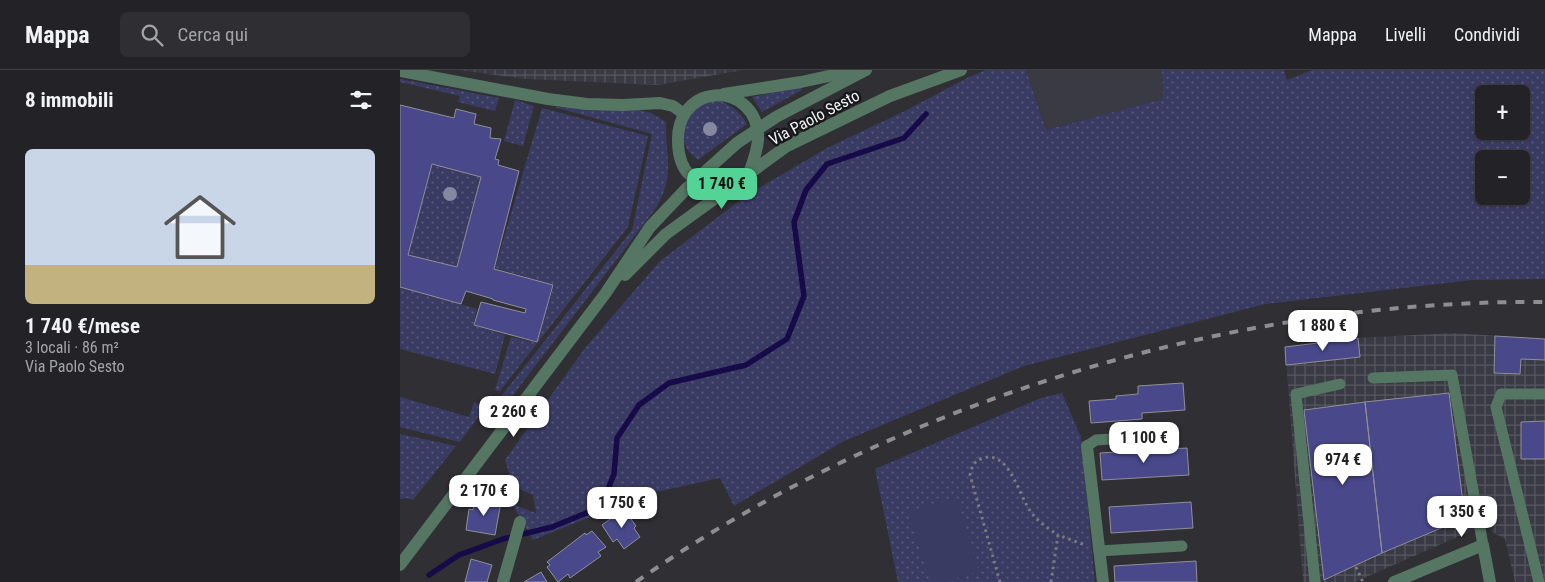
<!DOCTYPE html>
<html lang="it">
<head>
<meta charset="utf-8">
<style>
  body { margin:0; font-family:"Roboto Condensed",sans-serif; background:#2f2f33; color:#f1f3f6; height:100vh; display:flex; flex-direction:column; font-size:19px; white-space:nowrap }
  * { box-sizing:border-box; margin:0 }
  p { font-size:16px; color:#a3a4a7 }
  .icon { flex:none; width:28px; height:28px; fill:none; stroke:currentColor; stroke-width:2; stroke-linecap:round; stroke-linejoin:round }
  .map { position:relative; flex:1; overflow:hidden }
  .side { display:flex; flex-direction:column; background:#232327; width:400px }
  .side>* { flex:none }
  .controls { position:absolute; left:1075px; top:15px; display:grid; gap:10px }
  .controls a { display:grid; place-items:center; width:55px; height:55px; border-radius:8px; background:#232327; box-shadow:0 1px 4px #0004,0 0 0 1px #404044; font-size:25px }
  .price { position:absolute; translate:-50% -42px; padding:0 11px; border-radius:10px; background:#fff; color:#222; font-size:16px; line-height:32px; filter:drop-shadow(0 1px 2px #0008) }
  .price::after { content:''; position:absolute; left:50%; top:30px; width:15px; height:11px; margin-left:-8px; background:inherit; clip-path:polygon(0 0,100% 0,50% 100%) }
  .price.active { background:#54d396; color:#111 }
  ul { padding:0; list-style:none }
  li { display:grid; align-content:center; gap:10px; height:265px; padding:0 25px }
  li span { display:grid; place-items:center; height:155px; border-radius:8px; color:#555 }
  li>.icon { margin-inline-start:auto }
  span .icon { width:90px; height:90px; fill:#fffc; stroke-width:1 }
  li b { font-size:21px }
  h2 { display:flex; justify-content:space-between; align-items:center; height:60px; padding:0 25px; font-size:21px }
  header { display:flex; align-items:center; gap:30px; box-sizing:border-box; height:70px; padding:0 25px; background:#232327; border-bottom:1px solid #404044 }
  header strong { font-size:24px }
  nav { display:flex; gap:28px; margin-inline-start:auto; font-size:18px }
  .search { width:350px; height:45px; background:#2f2f33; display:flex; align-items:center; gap:12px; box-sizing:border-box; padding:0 18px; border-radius:8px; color:#a3a4a7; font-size:19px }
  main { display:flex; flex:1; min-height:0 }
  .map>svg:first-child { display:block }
  .built { fill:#393a44 }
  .industrial { fill:url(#industrial-grid) }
  .grass { fill:url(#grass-dots); fill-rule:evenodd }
  .garden { fill:#3a3b63 }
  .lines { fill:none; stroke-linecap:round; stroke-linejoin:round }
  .stream { stroke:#160a49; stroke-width:5.5 }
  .building { fill:#48488a; stroke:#909096; fill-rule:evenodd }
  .path { stroke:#7b7b7f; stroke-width:3; stroke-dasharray:2.5 4; stroke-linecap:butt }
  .service { stroke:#557663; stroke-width:11 }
  .pedestrian { stroke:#557663; stroke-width:12 }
  .minor { stroke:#557663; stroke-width:12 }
  .tertiary { stroke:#557663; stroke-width:12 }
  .rail { stroke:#8e8e92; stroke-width:4; stroke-dasharray:9 9; stroke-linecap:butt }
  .tree { fill:#8688a0 }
  .labels { text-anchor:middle; stroke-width:5; stroke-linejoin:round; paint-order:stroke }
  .street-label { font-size:16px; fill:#f4f4f7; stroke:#17181a }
</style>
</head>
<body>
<header>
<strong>Mappa</strong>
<div class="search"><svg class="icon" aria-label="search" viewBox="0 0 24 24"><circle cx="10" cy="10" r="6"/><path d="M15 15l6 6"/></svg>Cerca qui</div>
<nav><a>Mappa</a><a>Livelli</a><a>Condividi</a></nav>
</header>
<main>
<section class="side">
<h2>8 immobili<svg class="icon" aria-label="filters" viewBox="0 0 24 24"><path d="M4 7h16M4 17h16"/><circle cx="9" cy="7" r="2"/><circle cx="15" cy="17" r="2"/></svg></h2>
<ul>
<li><span style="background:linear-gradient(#c9d6e8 75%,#c2b280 0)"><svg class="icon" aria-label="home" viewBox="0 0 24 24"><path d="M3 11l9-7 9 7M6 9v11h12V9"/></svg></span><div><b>1 740 €/mese</b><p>3 locali · 86 m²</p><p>Via Paolo Sesto</p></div></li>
</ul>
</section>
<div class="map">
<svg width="1145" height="512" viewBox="0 0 1145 512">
  <defs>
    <pattern id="industrial-grid" width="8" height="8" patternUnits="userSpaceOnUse" patternTransform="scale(1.25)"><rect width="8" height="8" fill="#393a44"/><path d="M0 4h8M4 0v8" fill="none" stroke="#565760"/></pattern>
    <pattern id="grass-dots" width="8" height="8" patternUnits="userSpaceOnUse" patternTransform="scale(1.25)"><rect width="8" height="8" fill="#3a3b63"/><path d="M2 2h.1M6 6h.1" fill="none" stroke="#57587a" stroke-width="1.8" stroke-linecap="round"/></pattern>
  </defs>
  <rect width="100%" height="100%" fill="#2f2f34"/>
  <!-- built -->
  <path class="built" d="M 626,0 L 762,0 L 763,29 L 646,60 Z"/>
  <!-- industrial -->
  <path class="industrial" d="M 58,0 L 343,0 L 258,15 L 126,9 Z
    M 1052,263 L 1145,269 L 1145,512 L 1115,512 L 1105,469 L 1091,461 L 1089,453 L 955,512 L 903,512 L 885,277 L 958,268 Z"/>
  <!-- grass -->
  <path class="grass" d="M 586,0 L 626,0 L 646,60 L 763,29 L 762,0 L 884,0 L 887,10 L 912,0 L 1145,0 L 1145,209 L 1072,210 L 865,234 L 624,296 L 444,371 L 334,436 L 320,408 L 247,424 L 133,470 L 112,434 L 136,443 L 133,425 L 113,416 L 105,390 L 185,278 L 260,191 L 347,125 L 427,78 L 505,41 L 567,8 ZM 1084,24 L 1121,24 L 1121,61 L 1084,61 ZM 1084,89 L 1121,89 L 1121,126 L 1084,126 Z
    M 0,9 L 99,28 L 95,41 L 58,32 L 60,26 L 0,12 Z
    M 401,17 L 402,20 L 362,42 L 352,27 Z
    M 115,30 L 134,36 L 123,76 L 104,71 Z
    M 320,31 C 333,36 340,42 347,54 L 298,90 C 295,87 289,83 287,79 C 280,66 284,49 294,39 C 302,33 311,32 320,31 Z
    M 154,37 L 235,39 L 251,43 L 266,52 C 265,87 276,104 256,138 L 107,333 L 99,329 L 232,160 L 252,64 Z
    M 142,38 L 248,66 L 228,157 L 100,321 L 95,320 L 111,267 L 137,273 L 154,215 L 95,198 Z
    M 32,94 L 81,107 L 57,197 L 8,185 Z
    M 0,217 L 77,239 L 73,255 L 105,265 L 95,304 L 0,279 Z
    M 662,323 L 681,367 L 695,512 L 498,512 L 475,399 L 641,328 Z
    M 0,327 L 69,347 L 74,332 L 86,336 L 60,372 L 0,357 Z
    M 0,364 L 56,376 L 13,430 L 7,428 L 0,429 Z"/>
  <!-- garden -->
  <path class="garden" d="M 556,428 L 579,501 L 545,512 L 530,512 L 508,442 Z"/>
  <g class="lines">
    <!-- stream -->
    <path class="stream" d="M 29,505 L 59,485 L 103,469 L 152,457 L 201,437 L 214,404 L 217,368 L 239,335 L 269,313 L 346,295 L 387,269 L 404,226 L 394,152 L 406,120 L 427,94 L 504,68 L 526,44"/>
  </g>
  <!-- building -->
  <path class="building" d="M 0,35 L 54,48 L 56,39 L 76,44 L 74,54 L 91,58 L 90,68 L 101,69 L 95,89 L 99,90 L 98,95 L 119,101 L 94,199 L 153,215 L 137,272 L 74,255 L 81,232 L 125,243 L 126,239 L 93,230 L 93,229 L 66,221 L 61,234 L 0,217 ZM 32,94 L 81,107 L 57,197 L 8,185 Z
    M 1095,266 L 1145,269 L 1145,290 L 1121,289 L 1120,304 L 1094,303 Z
    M 958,268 L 960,287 L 886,295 L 885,277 Z
    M 783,313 L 785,340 L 742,343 L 742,349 L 691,353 L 689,331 L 716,329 L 716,326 L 738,324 L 738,316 Z
    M 1049,323 L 1065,448 L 982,483 L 965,332 Z
    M 965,332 L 982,483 L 924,510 L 904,340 Z
    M 1145,351 L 1145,389 L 1121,389 L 1121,352 Z
    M 787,378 L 789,405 L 702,410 L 700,383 Z
    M 75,428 L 101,432 L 95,465 L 66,460 L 69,439 L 73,440 Z
    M 791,432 L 793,458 L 711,463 L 709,437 Z
    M 224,439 L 236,456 L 234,458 L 240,467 L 224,479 L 217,469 L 213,472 L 202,455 Z
    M 192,461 L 206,477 L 198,482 L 201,486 L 170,508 L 168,504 L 158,512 L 147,497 L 150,495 L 147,492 L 185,463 L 186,465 Z
    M 71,489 L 92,495 L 87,512 L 65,512 Z
    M 796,491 L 797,512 L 715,512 L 714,496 Z
    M 141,502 L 147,512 L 124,512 Z"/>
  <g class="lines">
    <!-- path -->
    <path class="path" d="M 956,497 L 963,512
      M 600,512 L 570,405 C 572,396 574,391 583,388 C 610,380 619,427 631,442 C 638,452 648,458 658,465
      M 651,512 L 658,465 L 685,475"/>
    <!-- service -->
    <path class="service" d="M 973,308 L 1052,305 L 1083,475
      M 687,376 L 696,370 L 772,365
      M 699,481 L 782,476
      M 915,512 L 896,324 L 940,314
      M 1139,512 L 1096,337 L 1101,324 L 1145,324"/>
    <!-- pedestrian -->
    <path class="pedestrian" d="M 0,1 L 148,29 L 187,34 L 223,35 L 260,33 L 273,36 L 284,44"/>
    <!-- minor -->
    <path class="minor" d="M 324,24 L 401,12 L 457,0
      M 330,119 C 305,115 284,112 279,83 C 267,9 360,8 358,70 C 357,82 353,92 349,103
      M 687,376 L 703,512
      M 103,512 L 120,452
      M 994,512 L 1083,475 L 1090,512"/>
    <!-- tertiary -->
    <path class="tertiary" d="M 225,205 L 266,164 L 387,76 L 490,26 L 561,0
      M 0,495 L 205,224 L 250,157 L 287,118 L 337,73 L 376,47 L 466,0"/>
    <!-- rail -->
    <path class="rail" d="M 236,512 C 492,332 833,229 1145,232"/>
  </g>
  <!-- trees -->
  <g class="tree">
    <circle cx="310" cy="59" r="7"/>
    <circle cx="50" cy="124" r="7"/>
  </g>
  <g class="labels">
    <!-- street labels -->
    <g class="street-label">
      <text transform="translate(414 47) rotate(-28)" y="6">Via Paolo Sesto</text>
    </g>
  </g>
</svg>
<div class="controls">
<a>+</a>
<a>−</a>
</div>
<b class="price active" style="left:322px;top:140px">1 740 €</b>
<b class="price" style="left:923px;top:282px">1 880 €</b>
<b class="price" style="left:114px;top:368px">2 260 €</b>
<b class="price" style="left:744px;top:394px">1 100 €</b>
<b class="price" style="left:943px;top:416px">974 €</b>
<b class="price" style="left:84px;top:447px">2 170 €</b>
<b class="price" style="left:222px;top:459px">1 750 €</b>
<b class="price" style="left:1062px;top:468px">1 350 €</b>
</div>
</main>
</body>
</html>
